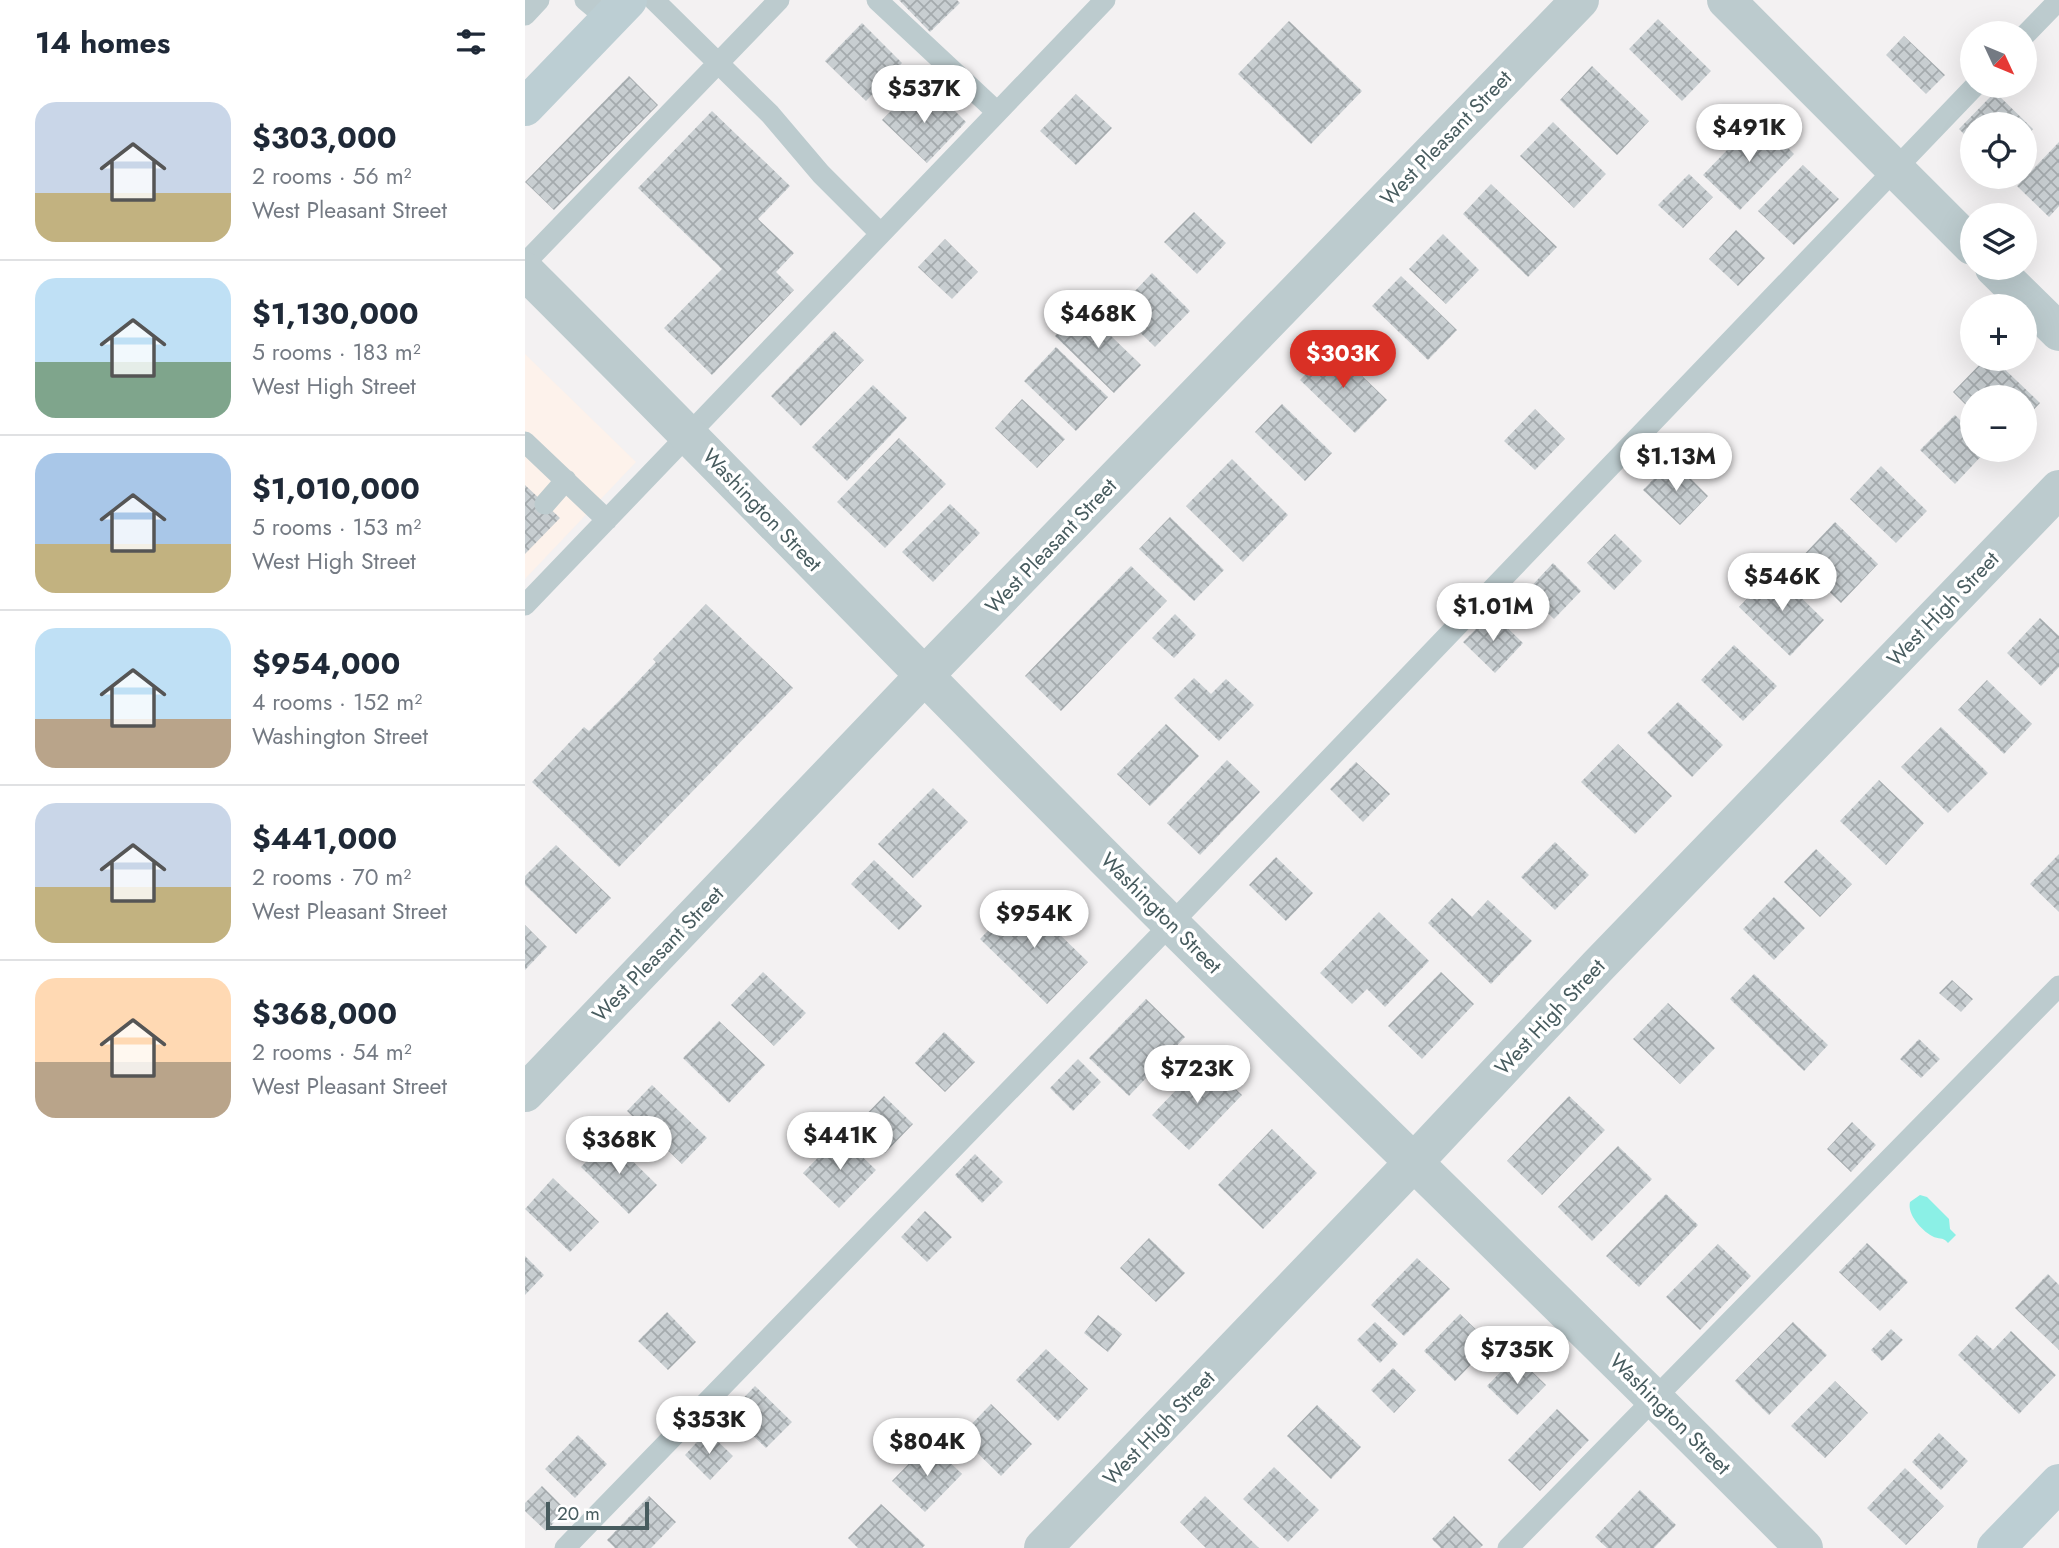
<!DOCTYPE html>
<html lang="en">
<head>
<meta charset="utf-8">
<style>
  body { margin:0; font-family:Jost,sans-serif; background:#f6f6f7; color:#1f2937; height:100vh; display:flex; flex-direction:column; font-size:26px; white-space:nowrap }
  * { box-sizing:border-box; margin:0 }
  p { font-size:23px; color:#747a83 }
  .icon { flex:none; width:38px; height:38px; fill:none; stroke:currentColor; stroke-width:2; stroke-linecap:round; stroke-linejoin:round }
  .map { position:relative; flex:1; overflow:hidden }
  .drawer { display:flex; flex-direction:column; background:#fff; width:525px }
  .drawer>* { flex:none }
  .needle { width:46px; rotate:134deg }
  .fabs { position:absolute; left:1435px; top:21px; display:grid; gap:14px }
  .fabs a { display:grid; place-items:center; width:77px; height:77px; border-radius:50%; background:#fff; box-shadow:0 7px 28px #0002; font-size:35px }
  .scale { position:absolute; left:21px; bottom:18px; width:103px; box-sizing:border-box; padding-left:7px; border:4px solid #485c5f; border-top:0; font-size:19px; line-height:24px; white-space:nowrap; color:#485c5f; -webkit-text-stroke:5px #fff; paint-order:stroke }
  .price { position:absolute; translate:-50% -60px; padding:0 16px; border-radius:24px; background:#fff; color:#222; font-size:23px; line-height:46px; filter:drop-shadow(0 2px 4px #0008) }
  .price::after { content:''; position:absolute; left:50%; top:42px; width:21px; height:16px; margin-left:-10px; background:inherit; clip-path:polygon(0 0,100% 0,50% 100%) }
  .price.current { background:#d93025; color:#fff }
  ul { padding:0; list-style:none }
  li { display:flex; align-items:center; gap:21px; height:175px; padding:0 35px }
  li+li { border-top:2px solid #e0e1e3 }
  li span { display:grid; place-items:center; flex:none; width:196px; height:140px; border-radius:21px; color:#555 }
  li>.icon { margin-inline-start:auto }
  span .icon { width:84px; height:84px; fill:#fffc; stroke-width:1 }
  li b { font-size:30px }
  h2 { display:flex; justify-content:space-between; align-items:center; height:84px; padding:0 35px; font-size:30px }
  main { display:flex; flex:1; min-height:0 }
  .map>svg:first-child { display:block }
  .commercial { fill:#fdf2eb }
  .water { fill:#8bf0e6 }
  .building { fill:url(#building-cross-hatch) }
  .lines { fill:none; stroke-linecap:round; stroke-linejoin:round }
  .lane { stroke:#bccbce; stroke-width:21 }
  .street { stroke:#bccbce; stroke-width:38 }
  .secondary { stroke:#bcced3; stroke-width:38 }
  .labels { text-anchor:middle; stroke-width:7; stroke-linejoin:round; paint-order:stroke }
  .street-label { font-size:21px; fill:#485c5f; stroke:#fff }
</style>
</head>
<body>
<main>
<section class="drawer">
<h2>14 homes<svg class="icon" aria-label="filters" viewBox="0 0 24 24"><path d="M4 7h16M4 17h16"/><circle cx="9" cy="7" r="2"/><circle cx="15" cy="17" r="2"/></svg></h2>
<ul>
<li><span style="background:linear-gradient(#c9d6e8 65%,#c2b280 0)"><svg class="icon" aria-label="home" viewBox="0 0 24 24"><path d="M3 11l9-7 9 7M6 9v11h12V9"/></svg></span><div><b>$303,000</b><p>2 rooms · 56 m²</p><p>West Pleasant Street</p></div></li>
<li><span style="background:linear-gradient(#bfe0f5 60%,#7fa58c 0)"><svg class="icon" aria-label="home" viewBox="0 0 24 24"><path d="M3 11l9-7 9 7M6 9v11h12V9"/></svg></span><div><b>$1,130,000</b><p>5 rooms · 183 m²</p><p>West High Street</p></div></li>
<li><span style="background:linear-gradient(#a9c7e8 65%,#c2b280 0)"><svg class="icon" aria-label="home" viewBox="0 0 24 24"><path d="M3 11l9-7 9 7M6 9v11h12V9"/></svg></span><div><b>$1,010,000</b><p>5 rooms · 153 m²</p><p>West High Street</p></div></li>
<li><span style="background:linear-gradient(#bfe0f5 65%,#b9a48a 0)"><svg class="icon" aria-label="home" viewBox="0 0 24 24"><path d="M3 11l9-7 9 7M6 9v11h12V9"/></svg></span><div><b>$954,000</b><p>4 rooms · 152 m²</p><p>Washington Street</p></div></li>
<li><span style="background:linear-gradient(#c9d6e8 60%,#c2b280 0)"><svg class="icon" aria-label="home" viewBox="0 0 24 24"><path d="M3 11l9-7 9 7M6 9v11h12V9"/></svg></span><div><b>$441,000</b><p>2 rooms · 70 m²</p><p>West Pleasant Street</p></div></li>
<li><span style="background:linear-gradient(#ffd9b3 60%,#b9a48a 0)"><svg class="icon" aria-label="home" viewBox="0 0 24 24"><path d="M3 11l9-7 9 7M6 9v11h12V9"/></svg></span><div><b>$368,000</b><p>2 rooms · 54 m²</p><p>West Pleasant Street</p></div></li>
</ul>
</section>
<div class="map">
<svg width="1534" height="1548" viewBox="0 0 1534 1548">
  <defs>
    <pattern id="building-cross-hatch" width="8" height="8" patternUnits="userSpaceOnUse" patternTransform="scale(1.75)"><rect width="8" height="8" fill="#c8ced1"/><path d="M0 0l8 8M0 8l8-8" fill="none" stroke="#a4aaad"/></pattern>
  </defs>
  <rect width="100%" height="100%" fill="#f3f1f2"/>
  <!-- commercial -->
  <path class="commercial" d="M 0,354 L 111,462 L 0,579 Z"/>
  <!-- water -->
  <path class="water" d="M 1395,1195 L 1402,1197 L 1424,1219 L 1425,1229 L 1431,1235 L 1423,1243 C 1417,1236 1414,1240 1407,1236 C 1396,1230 1382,1214 1385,1202 Z"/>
  <!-- building -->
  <path class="building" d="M 374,0 L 432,0 L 435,3 L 405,32 Z
    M 1133,19 L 1186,71 L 1157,101 L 1104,49 Z
    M 764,21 L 837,91 L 786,144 L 713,74 Z
    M 337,23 L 377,63 L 341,101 L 300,61 Z
    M 1379,36 L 1420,75 L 1401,94 L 1361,55 Z
    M 1067,66 L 1124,121 L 1092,155 L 1035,100 Z
    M 104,76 L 133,105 L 29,210 L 0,182 Z
    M 1470,92 L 1508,129 L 1500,137 L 1500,124 L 1447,124 L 1447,142 L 1434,129 Z
    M 383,94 L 401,111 L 415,96 L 441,122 L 402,163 L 357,120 Z
    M 551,94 L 587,128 L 551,165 L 515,131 Z
    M 187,111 L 265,186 L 233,219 L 269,253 L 251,272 L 269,290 L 187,375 L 139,328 L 197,269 L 113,188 Z
    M 1233,118 L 1269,154 L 1215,210 L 1178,175 Z
    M 1028,122 L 1081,174 L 1049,208 L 995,156 Z
    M 1534,142 L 1534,206 L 1524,217 L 1492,186 Z
    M 1278,165 L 1314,199 L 1269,245 L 1233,211 Z
    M 1164,174 L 1188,197 L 1158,228 L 1133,205 Z
    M 966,184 L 1032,247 L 1003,277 L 938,214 Z
    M 669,212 L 701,243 L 672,274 L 639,242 Z
    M 1211,230 L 1240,258 L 1213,286 L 1184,259 Z
    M 918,234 L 954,270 L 921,304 L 884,269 Z
    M 420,239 L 453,272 L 427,299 L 393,267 Z
    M 627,273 L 665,311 L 630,347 L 592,310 Z
    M 876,276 L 932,330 L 903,360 L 847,306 Z
    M 557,308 L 616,365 L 589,393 L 530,336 Z
    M 309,331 L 339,360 L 276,426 L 246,396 Z
    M 531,347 L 583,397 L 551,431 L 499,381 Z
    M 807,347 L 862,400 L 830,433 L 775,380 Z
    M 1460,359 L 1469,359 L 1515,403 L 1500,419 L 1500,397 L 1447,397 L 1447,411 L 1428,392 Z
    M 348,385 L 382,418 L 322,481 L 287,447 Z
    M 497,399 L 540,439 L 512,468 L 470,428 Z
    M 757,404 L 807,453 L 780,481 L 730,432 Z
    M 1010,409 L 1040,439 L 1010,470 L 979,441 Z
    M 1430,415 L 1447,432 L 1447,450 L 1462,450 L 1430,484 L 1395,450 Z
    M 374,438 L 421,484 L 360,548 L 312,502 Z
    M 707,459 L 763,515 L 718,562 L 661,506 Z
    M 1147,460 L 1183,496 L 1155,525 L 1118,490 Z
    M 1356,466 L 1402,511 L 1371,543 L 1325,499 Z
    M 0,485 L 35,518 L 0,554 Z
    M 425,504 L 455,533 L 408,582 L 377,552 Z
    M 645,517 L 699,570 L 669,601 L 614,549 Z
    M 1310,522 L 1353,564 L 1316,603 L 1273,561 Z
    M 1090,534 L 1117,561 L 1089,590 L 1062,563 Z
    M 1028,563 L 1056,591 L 1029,619 L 1001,592 Z
    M 606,566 L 642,601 L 536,711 L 500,676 Z
    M 1249,571 L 1299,620 L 1265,656 L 1214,607 Z
    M 181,604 L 268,688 L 94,867 L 7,782 L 59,727 L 64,731 L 97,698 L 131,662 L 128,659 Z
    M 967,613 L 998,643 L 970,673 L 938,642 Z
    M 650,614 L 671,635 L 649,658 L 627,638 Z
    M 1515,618 L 1534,636 L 1534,667 L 1516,686 L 1482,653 Z
    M 1209,645 L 1252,686 L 1218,721 L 1176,680 Z
    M 669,678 L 686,694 L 701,679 L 729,705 L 694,741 L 649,698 Z
    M 1462,680 L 1507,724 L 1479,754 L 1433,710 Z
    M 1153,702 L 1198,745 L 1167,777 L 1122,733 Z
    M 641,724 L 674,756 L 625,806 L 592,774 Z
    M 1416,727 L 1463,773 L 1423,813 L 1376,767 Z
    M 1093,744 L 1147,796 L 1110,834 L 1056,782 Z
    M 702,760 L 735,792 L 675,855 L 642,823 Z
    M 831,762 L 865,794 L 838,822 L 805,789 Z
    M 1354,780 L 1399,823 L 1361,865 L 1315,821 Z
    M 408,788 L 443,822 L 388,878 L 353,844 Z
    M 1030,842 L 1064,875 L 1030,910 L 996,877 Z
    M 31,845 L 86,898 L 51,934 L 0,885 L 0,876 Z
    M 1291,849 L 1327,884 L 1295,917 L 1259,882 Z
    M 1534,854 L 1534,912 L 1505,884 Z
    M 751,857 L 788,893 L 761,921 L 724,885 Z
    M 349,860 L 397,906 L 374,930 L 326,884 Z
    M 496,897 L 563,962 L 522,1004 L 455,939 Z
    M 1249,897 L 1280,928 L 1249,960 L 1218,929 Z
    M 927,898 L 947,917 L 963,900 L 1007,941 L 966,984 L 903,923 Z
    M 854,912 L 904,961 L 860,1007 L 842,989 L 827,1004 L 795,973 Z
    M 0,925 L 22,947 L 0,970 Z
    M 238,972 L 281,1013 L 249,1046 L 206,1005 Z
    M 916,972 L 949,1004 L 897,1059 L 863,1026 Z
    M 1229,974 L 1303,1045 L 1279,1071 L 1205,999 Z
    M 1427,980 L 1448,999 L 1436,1012 L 1414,993 Z
    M 621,999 L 660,1037 L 604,1096 L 564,1058 Z
    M 1143,1003 L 1190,1048 L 1155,1084 L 1108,1039 Z
    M 194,1021 L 240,1065 L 204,1103 L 158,1058 Z
    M 419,1032 L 450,1062 L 420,1092 L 390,1063 Z
    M 1394,1039 L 1415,1059 L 1396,1078 L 1375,1059 Z
    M 553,1059 L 576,1082 L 548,1111 L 525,1088 Z
    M 680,1060 L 717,1095 L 664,1150 L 627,1115 Z
    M 127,1085 L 182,1138 L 157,1164 L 102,1111 Z
    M 359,1096 L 388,1124 L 360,1153 L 331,1125 Z
    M 1044,1096 L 1080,1130 L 1017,1195 L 982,1161 Z
    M 1327,1122 L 1351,1145 L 1326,1172 L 1302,1149 Z
    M 747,1129 L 792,1173 L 738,1229 L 693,1185 Z
    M 315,1135 L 351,1170 L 314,1208 L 278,1173 Z
    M 84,1138 L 132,1185 L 104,1214 L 56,1167 Z
    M 1093,1146 L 1127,1179 L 1067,1241 L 1033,1207 Z
    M 450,1154 L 478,1182 L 457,1203 L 430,1175 Z
    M 28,1178 L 74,1222 L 45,1252 L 0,1209 Z
    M 1141,1194 L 1173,1225 L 1114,1287 L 1081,1256 Z
    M 400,1211 L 427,1237 L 402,1262 L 376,1237 Z
    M 624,1238 L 660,1273 L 631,1302 L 595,1268 Z
    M 1342,1243 L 1383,1282 L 1355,1311 L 1314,1272 Z
    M 1193,1244 L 1226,1276 L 1175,1330 L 1141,1297 Z
    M 0,1256 L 19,1275 L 0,1295 Z
    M 892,1258 L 925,1289 L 879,1336 L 846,1305 Z
    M 1523,1274 L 1534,1285 L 1534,1350 L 1490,1308 Z
    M 142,1312 L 171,1342 L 143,1370 L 113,1341 Z
    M 935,1314 L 966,1344 L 930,1381 L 899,1351 Z
    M 573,1315 L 597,1334 L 583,1352 L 559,1333 Z
    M 850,1322 L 873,1344 L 855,1363 L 832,1340 Z
    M 1268,1322 L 1302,1355 L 1244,1415 L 1210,1381 Z
    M 1366,1329 L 1378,1340 L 1357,1361 L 1346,1350 Z
    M 1486,1331 L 1531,1375 L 1494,1414 L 1433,1355 L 1452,1335 L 1468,1350 Z
    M 521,1349 L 563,1389 L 533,1421 L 491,1380 Z
    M 991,1356 L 1021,1385 L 992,1415 L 962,1386 Z
    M 868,1368 L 891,1390 L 869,1413 L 846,1390 Z
    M 1310,1381 L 1343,1413 L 1300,1458 L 1266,1426 Z
    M 230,1386 L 267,1422 L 241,1448 L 204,1413 Z
    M 466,1404 L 507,1444 L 476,1476 L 435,1436 Z
    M 792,1405 L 836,1447 L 806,1479 L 762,1436 Z
    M 1032,1409 L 1064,1440 L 1015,1491 L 983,1460 Z
    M 182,1431 L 208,1456 L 185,1480 L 160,1455 Z
    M 1414,1433 L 1443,1461 L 1416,1490 L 1387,1462 Z
    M 53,1435 L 82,1464 L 50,1498 L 20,1469 Z
    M 404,1443 L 437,1474 L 400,1512 L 367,1481 Z
    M 749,1467 L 794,1510 L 763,1542 L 718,1499 Z
    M 1380,1468 L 1419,1506 L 1381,1545 L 1342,1508 Z
    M 17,1486 L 41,1510 L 21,1531 L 0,1511 L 0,1503 Z
    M 1115,1490 L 1151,1525 L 1129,1548 L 1082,1548 L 1070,1537 Z
    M 124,1496 L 151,1522 L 126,1548 L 90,1548 L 82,1540 Z
    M 680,1496 L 734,1548 L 681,1548 L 655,1522 Z
    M 356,1504 L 400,1545 L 397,1548 L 333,1548 L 323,1538 Z
    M 929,1516 L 958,1545 L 955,1548 L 916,1548 L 907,1539 Z"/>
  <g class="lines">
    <!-- lane -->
    <path class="lane" d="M 60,0 L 84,20
      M 129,0 L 245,114 L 296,174 L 355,233
      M 352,0 L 472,112
      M 0,15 L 14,0
      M 1500,35 L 1534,0
      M 0,263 L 254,0
      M 0,442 L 82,520
      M 20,504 L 41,480
      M 0,605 L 580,0
      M 40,1548 L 646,924 L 1450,86
      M 983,1548 L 1534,986"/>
    <!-- street -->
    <path class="street" d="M 1201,0 L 1447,246
      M 1469,268 L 1534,332
      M 0,271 C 217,487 428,708 645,923 C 856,1132 1070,1337 1279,1548
      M 0,1093 L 398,677 L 1055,0
      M 518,1548 L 889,1162 L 1073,966 L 1534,489"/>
    <!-- secondary -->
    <path class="secondary" d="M 0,107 L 103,0
      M 1471,1548 L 1534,1483"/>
  </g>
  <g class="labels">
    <!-- street labels -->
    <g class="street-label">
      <text transform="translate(921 138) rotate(-46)" y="7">West Pleasant Street</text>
      <text transform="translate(237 510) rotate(46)" y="7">Washington Street</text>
      <text transform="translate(526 546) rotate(-46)" y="7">West Pleasant Street</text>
      <text transform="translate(1418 609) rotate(-46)" y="7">West High Street</text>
      <text transform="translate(636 913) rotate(45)" y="7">Washington Street</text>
      <text transform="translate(133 954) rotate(-46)" y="7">West Pleasant Street</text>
      <text transform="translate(1025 1017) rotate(-47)" y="7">West High Street</text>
      <text transform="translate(1145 1414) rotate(45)" y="7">Washington Street</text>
      <text transform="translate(634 1428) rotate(-46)" y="7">West High Street</text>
    </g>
  </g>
</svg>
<div class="fabs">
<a><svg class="needle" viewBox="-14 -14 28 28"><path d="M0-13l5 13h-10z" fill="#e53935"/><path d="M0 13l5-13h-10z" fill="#747a83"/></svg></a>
<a><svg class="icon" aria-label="locate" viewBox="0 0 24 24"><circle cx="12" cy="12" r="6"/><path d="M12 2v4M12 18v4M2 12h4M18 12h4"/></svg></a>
<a><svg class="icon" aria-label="layers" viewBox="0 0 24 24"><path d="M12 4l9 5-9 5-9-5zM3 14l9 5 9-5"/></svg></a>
<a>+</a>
<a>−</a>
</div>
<div class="scale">20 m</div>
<b class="price" style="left:399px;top:125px">$537K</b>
<b class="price" style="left:1224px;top:164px">$491K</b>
<b class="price" style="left:573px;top:350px">$468K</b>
<b class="price current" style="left:818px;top:390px">$303K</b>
<b class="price" style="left:1151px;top:493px">$1.13M</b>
<b class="price" style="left:1257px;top:613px">$546K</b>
<b class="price" style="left:968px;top:643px">$1.01M</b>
<b class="price" style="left:509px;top:950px">$954K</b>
<b class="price" style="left:672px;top:1105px">$723K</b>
<b class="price" style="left:315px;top:1172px">$441K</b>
<b class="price" style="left:94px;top:1176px">$368K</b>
<b class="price" style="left:992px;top:1386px">$735K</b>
<b class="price" style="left:184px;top:1456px">$353K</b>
<b class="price" style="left:402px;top:1478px">$804K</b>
</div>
</main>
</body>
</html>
